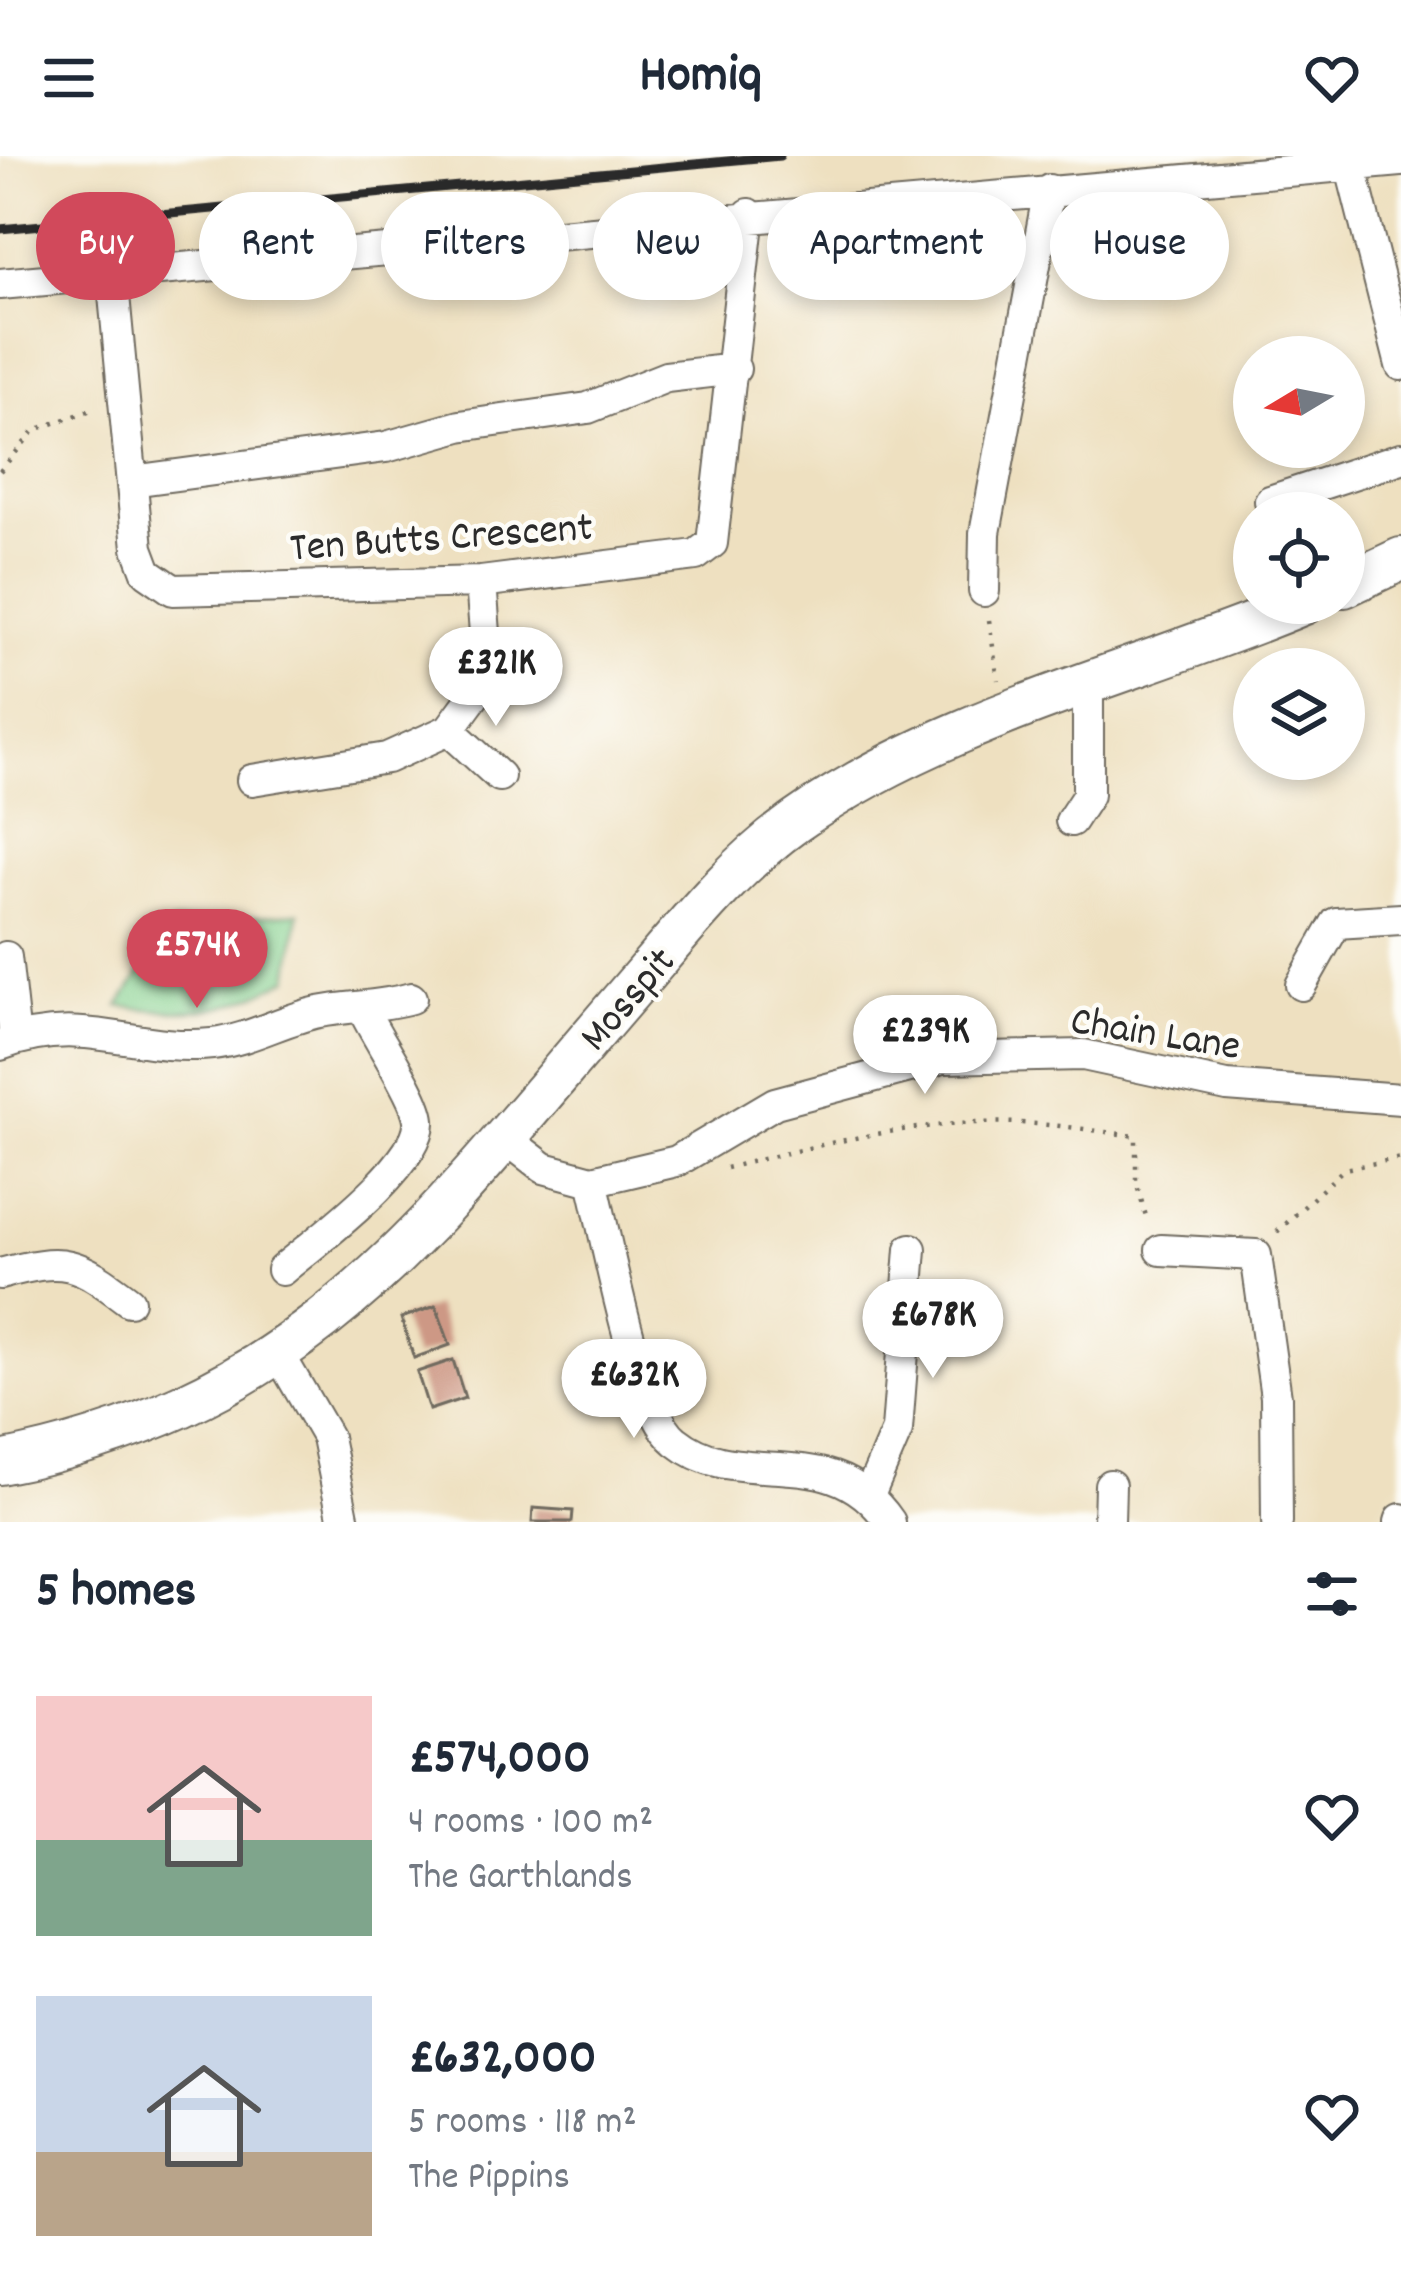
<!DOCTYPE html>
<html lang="en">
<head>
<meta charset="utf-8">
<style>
  body { margin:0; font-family:Dekko,sans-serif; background:#f2f2f3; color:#1f2937; height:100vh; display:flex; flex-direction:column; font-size:45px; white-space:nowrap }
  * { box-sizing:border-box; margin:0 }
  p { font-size:39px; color:#747a83 }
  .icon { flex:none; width:66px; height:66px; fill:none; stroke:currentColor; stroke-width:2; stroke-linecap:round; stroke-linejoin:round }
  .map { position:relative; height:1366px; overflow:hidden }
  .details { display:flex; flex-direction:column; background:#fff; flex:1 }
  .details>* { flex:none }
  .banner { position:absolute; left:36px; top:36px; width:1329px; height:108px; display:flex; gap:24px }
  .needle { width:78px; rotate:260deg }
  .fabs { position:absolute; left:1233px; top:180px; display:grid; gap:24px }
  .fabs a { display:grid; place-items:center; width:132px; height:132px; border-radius:50%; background:#fff; box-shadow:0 6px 18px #0003; font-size:60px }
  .price { position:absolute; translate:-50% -102px; padding:0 27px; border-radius:42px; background:#fff; color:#222; font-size:39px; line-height:78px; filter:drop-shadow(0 3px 6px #0008) }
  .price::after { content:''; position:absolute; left:50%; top:72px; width:36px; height:27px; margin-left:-18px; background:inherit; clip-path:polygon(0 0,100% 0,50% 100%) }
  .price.selected { background:#d1495b; color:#fff }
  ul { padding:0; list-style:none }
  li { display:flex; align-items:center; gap:36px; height:300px; padding:0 36px }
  li span { display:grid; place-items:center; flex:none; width:336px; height:240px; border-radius:0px; color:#555 }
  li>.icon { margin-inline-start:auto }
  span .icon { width:144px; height:144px; fill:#fffc; stroke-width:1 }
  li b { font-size:51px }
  h2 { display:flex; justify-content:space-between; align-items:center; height:144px; padding:0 36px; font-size:51px }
  .tag { padding:0 42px; border-radius:54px; background:#fff; box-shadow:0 6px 18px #0003; font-size:42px; line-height:108px }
  .tag.selected { background:#d1495b; color:#fff }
  header { display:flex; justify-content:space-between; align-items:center; height:156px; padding:0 36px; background:#fff; font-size:54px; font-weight:700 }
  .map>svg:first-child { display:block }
  .green { fill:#85d18f; stroke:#587e5d; stroke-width:3 }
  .building { fill:#cd9885 }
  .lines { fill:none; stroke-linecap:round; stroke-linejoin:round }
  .minor-casing { stroke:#6f6a5f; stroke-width:34 }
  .highway-casing { stroke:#6f6a5f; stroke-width:46 }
  .path { stroke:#6f6a5f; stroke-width:4.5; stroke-dasharray:3 9; stroke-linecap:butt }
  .minor { stroke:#fff; stroke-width:30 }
  .highway { stroke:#fff; stroke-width:42 }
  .rail { stroke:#2b2b2b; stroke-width:9 }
  .labels { text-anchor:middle; stroke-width:9; stroke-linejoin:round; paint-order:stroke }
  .street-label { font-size:42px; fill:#2b2b2b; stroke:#fdfcf7 }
</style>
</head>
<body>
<header><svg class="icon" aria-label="menu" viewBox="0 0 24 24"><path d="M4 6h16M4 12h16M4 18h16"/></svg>Homiq<svg class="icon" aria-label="heart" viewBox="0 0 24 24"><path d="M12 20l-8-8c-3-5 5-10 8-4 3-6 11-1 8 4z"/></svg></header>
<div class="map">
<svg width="1401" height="1366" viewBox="0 0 1401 1366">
  <rect width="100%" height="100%" fill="#fdfcf7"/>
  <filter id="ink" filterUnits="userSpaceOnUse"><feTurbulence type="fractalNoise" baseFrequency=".00833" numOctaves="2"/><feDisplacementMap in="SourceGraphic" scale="24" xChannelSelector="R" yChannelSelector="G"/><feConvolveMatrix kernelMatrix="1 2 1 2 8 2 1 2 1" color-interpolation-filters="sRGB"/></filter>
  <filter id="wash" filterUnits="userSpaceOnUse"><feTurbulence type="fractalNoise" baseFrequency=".004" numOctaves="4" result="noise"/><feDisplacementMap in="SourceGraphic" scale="48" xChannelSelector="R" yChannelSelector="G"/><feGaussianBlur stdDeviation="2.7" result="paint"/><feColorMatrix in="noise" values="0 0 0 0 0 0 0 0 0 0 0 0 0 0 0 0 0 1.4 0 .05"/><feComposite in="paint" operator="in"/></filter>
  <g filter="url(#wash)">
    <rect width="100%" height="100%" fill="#eee0c0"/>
    <!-- green -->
    <path class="green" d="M 299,757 L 289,822 C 227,858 190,860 119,850 L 172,767 Z"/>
    <g id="blocks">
      <!-- building -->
      <path class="building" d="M 436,1150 L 450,1189 L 414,1202 L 401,1162 Z
        M 453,1204 L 465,1242 L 429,1254 L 417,1216 Z
        M 533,1352 L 573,1355 L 572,1366 L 532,1366 Z"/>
    </g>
  </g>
  <g filter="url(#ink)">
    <use href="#blocks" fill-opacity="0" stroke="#6f6a5f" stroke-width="3"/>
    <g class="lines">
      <defs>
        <path id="minor" d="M 1350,8 L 1401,209
          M 112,118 L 138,392 L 147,416 L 173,434 L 481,426 L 696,399 L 712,387 L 749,58
          M 0,128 L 1401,5
          M 132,325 L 386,291 L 460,270 L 588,252 L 666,221 L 735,213
          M 1270,345 L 1401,302
          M 984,435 L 985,377 L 1049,34
          M 449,574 L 499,620
          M 252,624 L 387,602 L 449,574 L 474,540 L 486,490 L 481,426
          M 1071,665 L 1088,639 L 1088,529
          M 6,801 L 15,883
          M 1301,829 L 1336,767 L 1401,763
          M 0,889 C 84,857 134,896 212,888 C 250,884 283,863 319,856 C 351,850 379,851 411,842
          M 504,981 L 544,1012 L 592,1025 L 677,1005 L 775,947 L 943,902 L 1083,899 L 1227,930 L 1401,943
          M 592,1025 C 606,1079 636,1254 676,1285 C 741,1338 830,1278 890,1366
          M 1161,1094 L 1256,1099 L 1276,1241 L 1277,1366
          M 282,1114 C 314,1087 423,1007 419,964 C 417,941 376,881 364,855
          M 0,1118 C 66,1100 76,1105 129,1145
          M 279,1198 L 327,1281 L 344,1366
          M 870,1337 L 897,1274 L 911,1093
          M 1109,1366 L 1110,1329
          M 1400,1366 L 1401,1363"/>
        <path id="highway" d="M 1344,430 L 1401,403
          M 0,1307 C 312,1246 431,1065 625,841 C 678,780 729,713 795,666 C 943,561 1138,517 1304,447"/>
      </defs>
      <!-- minor casing -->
      <use href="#minor" class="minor-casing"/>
      <!-- highway casing -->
      <use href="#highway" class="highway-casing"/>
      <!-- path -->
      <path class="path" d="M 0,315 L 35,274 L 97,252
        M 989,464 L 998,524
        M 726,1012 C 826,987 931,960 1036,968 C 1069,970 1103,976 1136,980 L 1136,1026 L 1148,1067
        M 1277,1076 L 1344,1013 L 1401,1002"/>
      <!-- minor -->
      <use href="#minor" class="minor"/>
      <!-- highway -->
      <use href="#highway" class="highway"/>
      <!-- rail -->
      <path class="rail" d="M 0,73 L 780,0"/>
    </g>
  </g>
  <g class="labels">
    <!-- street labels -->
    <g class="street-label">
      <text transform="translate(441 378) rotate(-4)" y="15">Ten Butts Crescent</text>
      <text transform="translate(625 841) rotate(-49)" y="15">Mosspit</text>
      <text transform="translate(1156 874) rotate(9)" y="15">Chain Lane</text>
    </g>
  </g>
</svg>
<div class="fabs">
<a><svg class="needle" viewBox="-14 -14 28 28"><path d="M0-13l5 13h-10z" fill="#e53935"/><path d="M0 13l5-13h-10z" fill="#747a83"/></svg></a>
<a><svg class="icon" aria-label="locate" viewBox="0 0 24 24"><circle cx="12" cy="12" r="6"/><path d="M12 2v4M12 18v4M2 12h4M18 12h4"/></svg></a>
<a><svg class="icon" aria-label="layers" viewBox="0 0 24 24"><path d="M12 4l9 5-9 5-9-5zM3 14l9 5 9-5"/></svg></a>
</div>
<b class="price" style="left:496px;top:573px">£321K</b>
<b class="price selected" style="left:197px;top:855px">£574K</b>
<b class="price" style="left:925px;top:941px">£239K</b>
<b class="price" style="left:933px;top:1225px">£678K</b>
<b class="price" style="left:634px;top:1285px">£632K</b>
<div class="banner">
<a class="tag selected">Buy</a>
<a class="tag">Rent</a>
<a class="tag">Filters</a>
<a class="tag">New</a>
<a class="tag">Apartment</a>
<a class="tag">House</a>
</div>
</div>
<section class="details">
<h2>5 homes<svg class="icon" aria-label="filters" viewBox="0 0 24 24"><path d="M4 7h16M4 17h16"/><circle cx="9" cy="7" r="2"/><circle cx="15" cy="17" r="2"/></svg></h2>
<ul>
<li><span style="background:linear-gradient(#f6c9c9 60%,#7fa58c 0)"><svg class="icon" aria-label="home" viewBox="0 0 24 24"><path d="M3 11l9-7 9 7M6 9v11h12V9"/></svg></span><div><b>£574,000</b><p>4 rooms · 100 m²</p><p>The Garthlands</p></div><svg class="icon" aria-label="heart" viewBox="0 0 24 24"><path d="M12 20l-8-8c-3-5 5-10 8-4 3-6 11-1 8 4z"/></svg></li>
<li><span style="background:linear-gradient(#c9d6e8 65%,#b9a48a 0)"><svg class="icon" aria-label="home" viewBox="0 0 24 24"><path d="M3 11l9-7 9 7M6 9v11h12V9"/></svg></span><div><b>£632,000</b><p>5 rooms · 118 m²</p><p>The Pippins</p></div><svg class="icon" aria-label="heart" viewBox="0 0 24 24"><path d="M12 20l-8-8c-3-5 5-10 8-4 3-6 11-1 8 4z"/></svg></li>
</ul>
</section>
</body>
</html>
